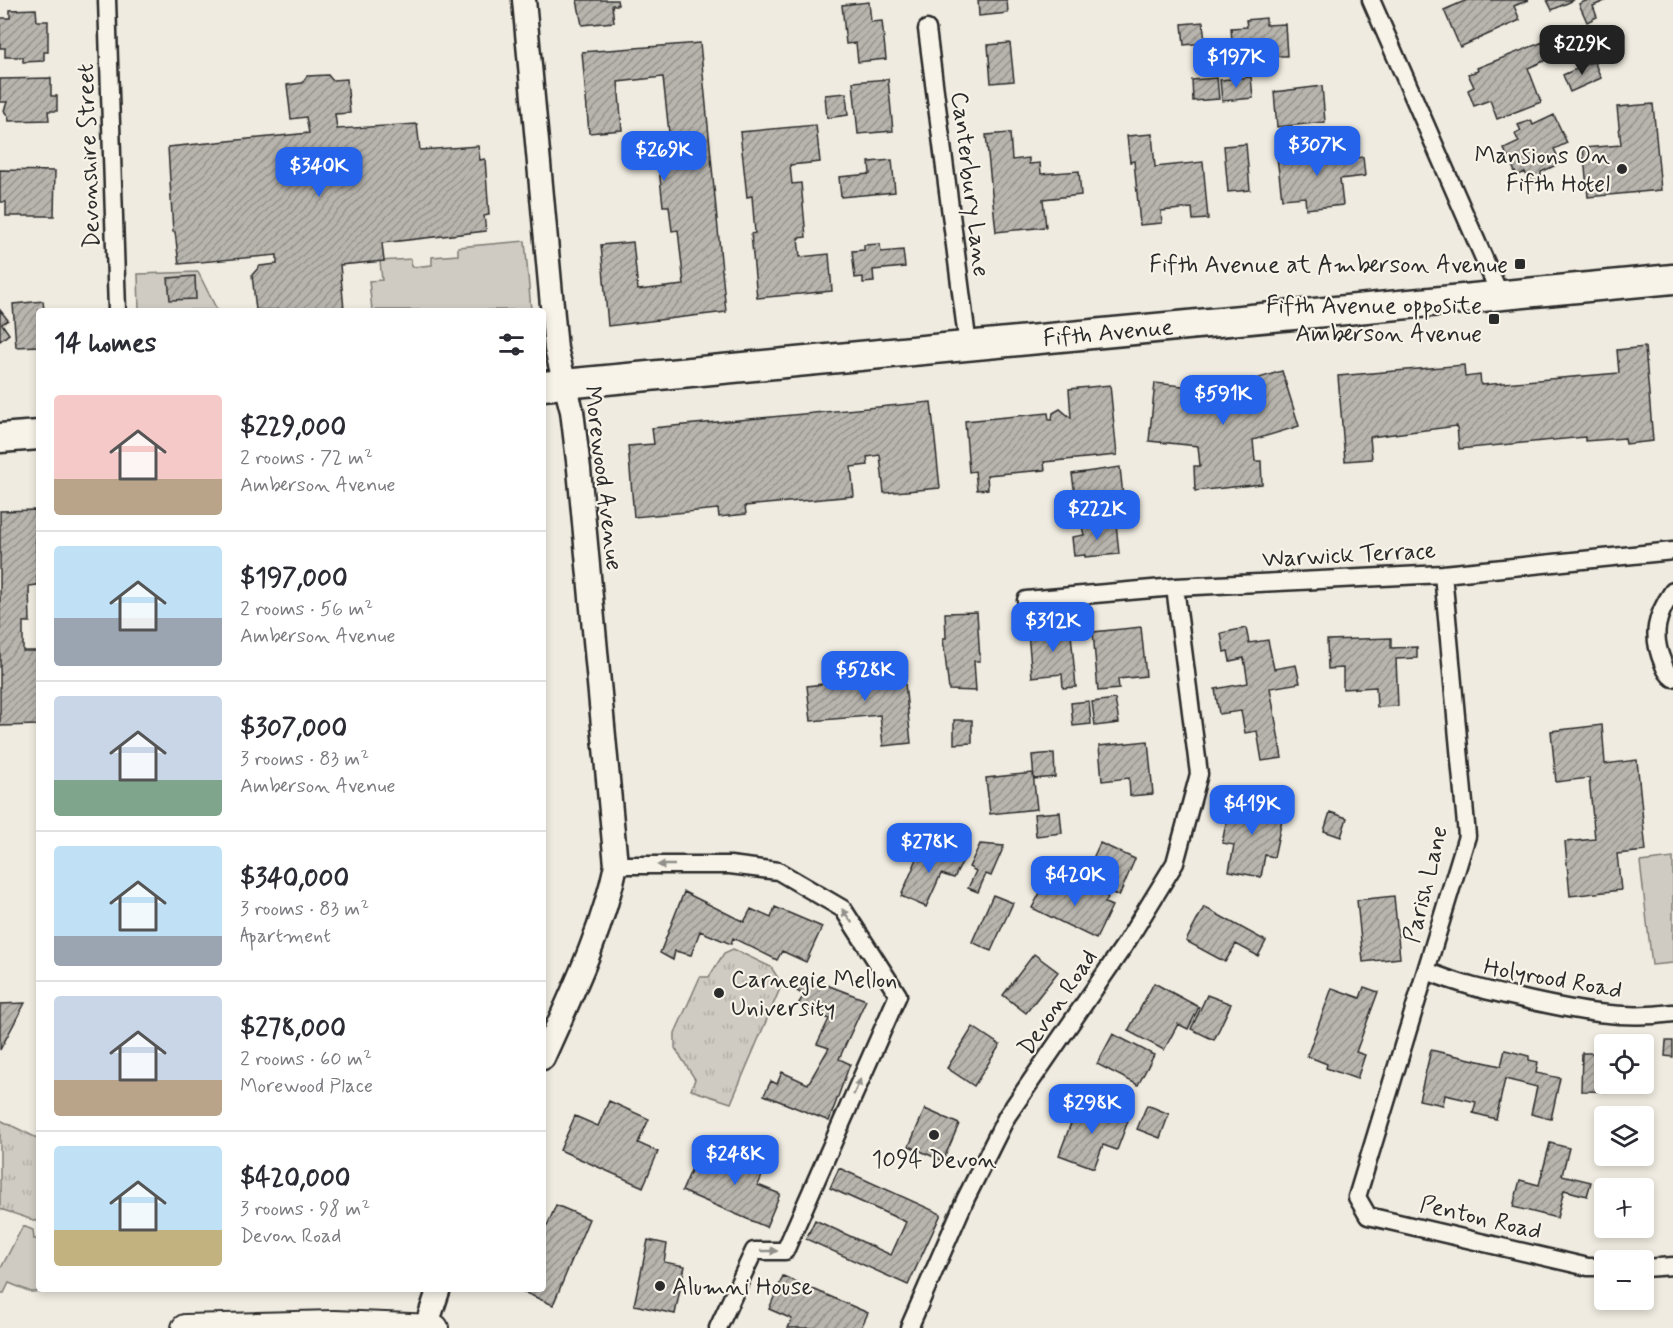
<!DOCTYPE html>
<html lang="en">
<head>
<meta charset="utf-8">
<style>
  body { margin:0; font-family:Mynerve,sans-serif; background:#f2f2f3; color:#2b2b33; height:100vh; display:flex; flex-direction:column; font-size:22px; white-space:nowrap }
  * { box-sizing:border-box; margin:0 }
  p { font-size:20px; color:#7c7c81 }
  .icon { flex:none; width:33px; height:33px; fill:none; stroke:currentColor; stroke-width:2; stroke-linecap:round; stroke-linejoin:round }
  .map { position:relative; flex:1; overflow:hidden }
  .panel { position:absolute; left:36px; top:308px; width:510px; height:984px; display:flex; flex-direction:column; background:#fff; border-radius:6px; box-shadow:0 3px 9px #0003 }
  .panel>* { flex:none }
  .tools { position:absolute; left:1594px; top:1034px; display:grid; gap:12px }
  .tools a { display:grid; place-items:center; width:60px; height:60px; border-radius:6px; background:#fff; box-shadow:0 3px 9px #0003; font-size:30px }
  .price { position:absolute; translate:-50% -51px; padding:0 14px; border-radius:12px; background:#2563eb; color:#fff; font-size:20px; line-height:39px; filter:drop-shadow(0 2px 3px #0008) }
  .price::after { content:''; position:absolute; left:50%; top:36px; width:18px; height:14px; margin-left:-9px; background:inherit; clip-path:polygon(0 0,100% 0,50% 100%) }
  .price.on { background:#222; color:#fff }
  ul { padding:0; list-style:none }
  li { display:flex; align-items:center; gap:18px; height:150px; padding:0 18px }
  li+li { border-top:2px solid #e1e1e2 }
  li span { display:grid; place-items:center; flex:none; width:168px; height:120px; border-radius:6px; color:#555 }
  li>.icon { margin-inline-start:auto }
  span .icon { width:72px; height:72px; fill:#fffc; stroke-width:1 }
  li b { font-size:26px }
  h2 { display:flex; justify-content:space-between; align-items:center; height:72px; padding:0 18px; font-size:26px }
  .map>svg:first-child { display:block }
  .green { fill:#cfcbc2; stroke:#7d7b76; stroke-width:1.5 }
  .park { fill:url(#park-tufts); stroke:#7d7b76; stroke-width:1.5 }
  .building { fill:url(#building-hatch); stroke:#2b2b2b; stroke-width:1.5 }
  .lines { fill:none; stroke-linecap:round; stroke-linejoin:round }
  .street-casing { stroke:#2b2b2b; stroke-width:21 }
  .secondary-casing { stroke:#2b2b2b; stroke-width:27 }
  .primary-casing { stroke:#2b2b2b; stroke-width:30 }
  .highway-casing { stroke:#2b2b2b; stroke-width:33 }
  .street { stroke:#f7f3e8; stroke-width:16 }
  .secondary { stroke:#f7f3e8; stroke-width:22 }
  .primary { stroke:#f7f3e8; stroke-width:26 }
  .highway { stroke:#f7f3e8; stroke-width:28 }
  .oneway { fill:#918f8a }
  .poi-dot { fill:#2b2b2b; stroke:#f7f3e8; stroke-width:2 }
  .labels { text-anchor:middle; stroke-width:4.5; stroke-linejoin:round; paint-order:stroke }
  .poi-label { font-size:24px; fill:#2b2b2b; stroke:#f7f3e8; text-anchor:end }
  .street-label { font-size:24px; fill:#2b2b2b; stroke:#f7f3e8 }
</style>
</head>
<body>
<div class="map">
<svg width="1673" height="1328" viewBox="0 0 1673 1328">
  <defs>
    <pattern id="park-tufts" width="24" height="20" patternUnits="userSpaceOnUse" patternTransform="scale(1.5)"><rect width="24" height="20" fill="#cfcbc2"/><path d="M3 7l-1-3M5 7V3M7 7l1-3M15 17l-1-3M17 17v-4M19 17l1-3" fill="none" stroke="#b2aea7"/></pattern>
    <pattern id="building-hatch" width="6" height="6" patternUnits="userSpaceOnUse" patternTransform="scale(1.5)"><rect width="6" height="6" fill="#b8b5ae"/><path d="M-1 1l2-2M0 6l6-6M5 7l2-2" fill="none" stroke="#96938e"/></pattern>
  </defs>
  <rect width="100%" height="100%" fill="#efebe0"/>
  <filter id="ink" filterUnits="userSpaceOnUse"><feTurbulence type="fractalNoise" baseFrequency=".0167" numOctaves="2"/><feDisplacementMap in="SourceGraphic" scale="12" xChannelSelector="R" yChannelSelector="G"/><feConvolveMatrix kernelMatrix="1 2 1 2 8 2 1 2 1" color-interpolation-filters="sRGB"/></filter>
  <g filter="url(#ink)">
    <!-- green -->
    <path class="green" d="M 525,241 L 531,310 L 372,310 L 369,281 L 382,280 L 380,261 L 411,259 L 412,267 L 432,265 L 432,257 L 458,255 L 458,247 Z
      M 198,272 L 217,310 L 139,310 L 138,274 Z
      M 1673,858 L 1673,963 L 1652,965 L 1640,862 Z
      M 23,1226 L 33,1230 L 34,1239 L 39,1239 L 39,1288 L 99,1289 L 31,1292 L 9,1283 L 4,1293 L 0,1293 L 0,1270 Z"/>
    <!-- park -->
    <path class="park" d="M 733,949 L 771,967 L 782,984 L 731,1103 L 691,1090 L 695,1079 L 675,1048 L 675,1033 L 700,977 L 709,977 L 724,953 Z
      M 0,1120 L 39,1139 L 39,1222 L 0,1209 Z"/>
    <!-- building -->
    <path class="building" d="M 577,0 L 617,0 L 618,5 L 612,5 L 614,22 L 582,25 Z
      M 978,0 L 1007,0 L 1008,13 L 979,16 Z
      M 1467,0 L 1529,0 L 1514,6 L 1520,20 L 1460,47 L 1444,10 Z
      M 1547,0 L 1574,0 L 1552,10 Z
      M 1588,0 L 1607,0 L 1593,6 L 1597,17 L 1587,22 L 1579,4 Z
      M 869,2 L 871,22 L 882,21 L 886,59 L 858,62 L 856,43 L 846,44 L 842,5 Z
      M 36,9 L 37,21 L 48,21 L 48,52 L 44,52 L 44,61 L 23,62 L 23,57 L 5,57 L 5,48 L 0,48 L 0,18 L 10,18 L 10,10 Z
      M 1266,18 L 1266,25 L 1285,24 L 1287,56 L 1233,56 L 1231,28 L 1247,27 L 1246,20 Z
      M 1203,22 L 1205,43 L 1184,45 L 1182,24 Z
      M 1543,42 L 1549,59 L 1528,68 L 1541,102 L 1497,119 L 1490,100 L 1474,106 L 1468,90 L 1474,87 L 1468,74 L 1478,71 L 1477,68 Z
      M 700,43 L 726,312 L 608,326 L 601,245 L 633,242 L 638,290 L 684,285 L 678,230 L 672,231 L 669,206 L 663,206 L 658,159 L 665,159 L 663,134 L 669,133 L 663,77 L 618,82 L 622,130 L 589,133 L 582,52 Z
      M 1010,43 L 1014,81 L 991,83 L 988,45 Z
      M 1594,61 L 1601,78 L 1570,92 L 1563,75 Z
      M 328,75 L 332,80 L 347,79 L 350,113 L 335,114 L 337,129 L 417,124 L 420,150 L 478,146 L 480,160 L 485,159 L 489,215 L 484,216 L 486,231 L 382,243 L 384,261 L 340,265 L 344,310 L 256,310 L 252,275 L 260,266 L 277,264 L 277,255 L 179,264 L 175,232 L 173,232 L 168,147 L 309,133 L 306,117 L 291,119 L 287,85 L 302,83 L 307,76 Z
      M 1251,77 L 1253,98 L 1222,101 L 1220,80 Z
      M 51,78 L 51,96 L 57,96 L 57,111 L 48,111 L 49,120 L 9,121 L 8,116 L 4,111 L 7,102 L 0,102 L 0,79 Z
      M 1217,78 L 1219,99 L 1193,101 L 1192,80 Z
      M 888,79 L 893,131 L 858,134 L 853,82 Z
      M 1322,86 L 1325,122 L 1277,127 L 1274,92 Z
      M 846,93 L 848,115 L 827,118 L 825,95 Z
      M 1653,104 L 1661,190 L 1588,197 L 1583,148 L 1621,145 L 1617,107 Z
      M 1554,115 L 1567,143 L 1554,149 L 1561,163 L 1541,172 L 1541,179 L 1531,184 L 1525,172 L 1517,176 L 1504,149 L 1519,142 L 1515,134 L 1521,131 L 1518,125 L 1531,120 L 1533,125 Z
      M 816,125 L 820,162 L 790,165 L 792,184 L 801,183 L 806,237 L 798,238 L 800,257 L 829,254 L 832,291 L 757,298 L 751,234 L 755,233 L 752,196 L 747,197 L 740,132 Z
      M 1010,133 L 1012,160 L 1029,158 L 1029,164 L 1040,163 L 1041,174 L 1079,171 L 1081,195 L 1043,199 L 1046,227 L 996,232 L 986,135 Z
      M 1152,134 L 1155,167 L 1203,162 L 1208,219 L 1193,220 L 1192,208 L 1161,211 L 1162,223 L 1140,225 L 1134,161 L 1130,162 L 1127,136 Z
      M 1246,144 L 1250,190 L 1228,192 L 1224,146 Z
      M 1337,151 L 1338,160 L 1363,157 L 1365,176 L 1340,179 L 1343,205 L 1306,209 L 1305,197 L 1282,199 L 1277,157 Z
      M 892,160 L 895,192 L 841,197 L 839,177 L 870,174 L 869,162 Z
      M 0,170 L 55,171 L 54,216 L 6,216 L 6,202 L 0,202 Z
      M 880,244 L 881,252 L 903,250 L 905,267 L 873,270 L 874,282 L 863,283 L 863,277 L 855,278 L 852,251 L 864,250 L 864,245 Z
      M 195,276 L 196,299 L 170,300 L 168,278 Z
      M 43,301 L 44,310 L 39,310 L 39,346 L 16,347 L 13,304 Z
      M 0,310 L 8,320 L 2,324 L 9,334 L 0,341 Z
      M 1645,347 L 1653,441 L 1626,444 L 1625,438 L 1585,441 L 1585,437 L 1459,449 L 1457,426 L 1370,437 L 1372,459 L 1345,461 L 1338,376 L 1464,365 L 1465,377 L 1480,375 L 1481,385 L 1619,373 L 1617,350 Z
      M 1282,371 L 1299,426 L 1253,440 L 1255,461 L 1261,461 L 1262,484 L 1195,491 L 1194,466 L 1200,466 L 1198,446 L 1149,441 L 1155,383 L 1220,390 Z
      M 1110,385 L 1117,455 L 1044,462 L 1045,470 L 987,475 L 988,489 L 977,490 L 975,471 L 969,472 L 965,421 L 1048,413 L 1049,420 L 1052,420 L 1053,413 L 1060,409 L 1071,418 L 1069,389 Z
      M 931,402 L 940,488 L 884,493 L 880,455 L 867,457 L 868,465 L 851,467 L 854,496 L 745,506 L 746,514 L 719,517 L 718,509 L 634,517 L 628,446 L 654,444 L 652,428 Z
      M 1120,467 L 1123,496 L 1076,502 L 1072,474 Z
      M 35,510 L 37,585 L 29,586 L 30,622 L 23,622 L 23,651 L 38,651 L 39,725 L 0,726 L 0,511 Z
      M 1116,523 L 1119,554 L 1085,557 L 1085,555 L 1074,556 L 1072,537 L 1084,535 L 1082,526 Z
      M 977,612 L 980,661 L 974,661 L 976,691 L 949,690 L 943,638 L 946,638 L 945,613 Z
      M 1070,623 L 1076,687 L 1063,688 L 1062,674 L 1032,677 L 1028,633 L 1044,631 L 1043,625 Z
      M 1141,627 L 1146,676 L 1118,679 L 1119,689 L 1098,691 L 1093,632 Z
      M 1246,628 L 1249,643 L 1268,640 L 1274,669 L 1296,665 L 1300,683 L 1270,688 L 1282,758 L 1262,761 L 1257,731 L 1245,733 L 1241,711 L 1219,714 L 1215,689 L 1248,683 L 1244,658 L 1230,661 L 1228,651 L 1224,652 L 1221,633 Z
      M 1391,638 L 1391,648 L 1417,647 L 1417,658 L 1396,659 L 1398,706 L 1377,707 L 1376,687 L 1343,689 L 1343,668 L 1328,669 L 1327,640 Z
      M 872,667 L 873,676 L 904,673 L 911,743 L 883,746 L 880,715 L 811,721 L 807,686 L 839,682 L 837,670 Z
      M 1115,699 L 1119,723 L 1095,726 L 1092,702 Z
      M 1089,701 L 1091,724 L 1073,726 L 1071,703 Z
      M 954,720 L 972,720 L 972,743 L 954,744 Z
      M 1602,725 L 1605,764 L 1637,760 L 1646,851 L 1617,854 L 1621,890 L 1570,896 L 1565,842 L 1595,839 L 1589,778 L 1556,782 L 1551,731 Z
      M 1148,741 L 1153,794 L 1130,796 L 1129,778 L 1102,781 L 1099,746 Z
      M 1054,753 L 1055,777 L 1034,779 L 1032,755 Z
      M 1033,773 L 1037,809 L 990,814 L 986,778 Z
      M 1231,799 L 1284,810 L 1274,857 L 1265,855 L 1261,877 L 1229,871 L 1234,845 L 1222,843 Z
      M 1060,812 L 1062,833 L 1036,836 L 1034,814 Z
      M 1330,812 L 1347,818 L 1341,837 L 1324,831 Z
      M 1100,843 L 1135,859 L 1119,896 L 1083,880 Z
      M 980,844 L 1004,846 L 991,876 L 986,874 L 978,892 L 968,888 L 976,871 L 969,867 Z
      M 923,845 L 963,861 L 954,878 L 941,874 L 926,907 L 901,896 Z
      M 1065,876 L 1108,897 L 1105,903 L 1112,906 L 1096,939 L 1032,908 L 1044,885 L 1057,892 Z
      M 684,892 L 744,922 L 751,909 L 771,918 L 775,907 L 822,927 L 806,962 L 782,951 L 777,960 L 733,938 L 731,944 L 700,931 L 691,955 L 675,951 L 673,960 L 660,953 Z
      M 993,895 L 1013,903 L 991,951 L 972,942 Z
      M 1394,896 L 1400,958 L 1363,962 L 1357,900 Z
      M 1204,907 L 1266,941 L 1258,956 L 1236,944 L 1225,962 L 1186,941 Z
      M 1034,954 L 1058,972 L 1026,1013 L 1003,995 Z
      M 806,977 L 866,1000 L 839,1059 L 850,1064 L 829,1121 L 764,1095 L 771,1081 L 777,1084 L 782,1072 L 808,1084 L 829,1048 L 817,1044 L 829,1019 L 797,1006 L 804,995 L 797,991 Z
      M 1154,983 L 1199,1007 L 1188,1029 L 1178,1024 L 1164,1050 L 1128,1031 Z
      M 1364,987 L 1378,992 L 1356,1052 L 1365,1055 L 1357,1079 L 1326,1068 L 1327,1064 L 1307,1056 L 1332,988 L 1360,998 Z
      M 1207,995 L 1231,1004 L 1214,1040 L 1191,1029 Z
      M 25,1003 L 1,1048 L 0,1050 L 0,1004 Z
      M 973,1027 L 1000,1045 L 974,1086 L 947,1068 Z
      M 1113,1034 L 1154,1055 L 1138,1085 L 1097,1064 Z
      M 1666,1041 L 1673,1041 L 1673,1057 L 1665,1056 Z
      M 1431,1050 L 1501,1066 L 1505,1050 L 1529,1056 L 1529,1060 L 1538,1062 L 1536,1073 L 1560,1078 L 1551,1119 L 1531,1114 L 1537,1087 L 1505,1079 L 1496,1119 L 1473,1113 L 1476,1102 L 1445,1095 L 1443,1105 L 1419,1100 Z
      M 1644,1050 L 1647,1050 L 1646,1092 L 1581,1091 L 1582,1053 L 1605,1053 L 1605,1083 L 1644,1083 Z
      M 609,1101 L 649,1119 L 638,1143 L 658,1152 L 643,1187 L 560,1150 L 575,1116 L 598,1126 Z
      M 1079,1102 L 1128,1121 L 1117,1150 L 1103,1145 L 1094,1168 L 1059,1155 Z
      M 1147,1105 L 1169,1114 L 1160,1138 L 1137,1129 Z
      M 925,1109 L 959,1124 L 943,1161 L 909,1146 Z
      M 1550,1143 L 1569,1148 L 1562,1175 L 1591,1182 L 1587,1196 L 1564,1190 L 1557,1218 L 1513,1207 L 1520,1180 L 1539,1185 Z
      M 731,1144 L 769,1160 L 758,1185 L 780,1194 L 766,1227 L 682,1191 L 696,1159 L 720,1169 Z
      M 839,1168 L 941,1214 L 908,1285 L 806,1239 L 815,1220 L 891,1255 L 906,1222 L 830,1188 Z
      M 556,1205 L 589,1219 L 553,1305 L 519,1290 L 543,1288 L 543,1225 L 547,1226 Z
      M 648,1240 L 667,1244 L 664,1262 L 685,1266 L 675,1314 L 634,1305 Z
      M 783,1276 L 868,1313 L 861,1328 L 788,1328 L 792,1319 L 769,1309 Z"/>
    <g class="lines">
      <defs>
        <path id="street" d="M 107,0 L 117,310
          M 1371,0 L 1500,295
          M 927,29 L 968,346
          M 1443,574 L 1467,836 L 1357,1197 L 1368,1216 L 1588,1267 L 1605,1267
          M 1673,591 C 1656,616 1651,635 1663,663 C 1665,669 1667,674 1673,678
          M 1026,600 L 1175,587 L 1443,574 L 1673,551
          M 616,865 L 730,865 L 778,871 L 843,909 L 898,995 L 785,1251 L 754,1251 L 718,1328
          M 1427,971 C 1460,985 1493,992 1528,1000 C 1577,1011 1623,1020 1673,1013
          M 1644,1268 L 1673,1266
          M 909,1328 L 966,1198 L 1007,1116 L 1126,943 L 1175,863 L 1199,774 L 1175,587"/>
        <path id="secondary" d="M 524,0 L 556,349 L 572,411 L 579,469 L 616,865 C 602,933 571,995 543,1058
          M 426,1327 L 439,1288"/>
        <path id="primary" d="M 185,1328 L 334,1324 L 435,1328"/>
        <path id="highway" d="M 543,386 L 1673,279
          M 0,438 L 39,435"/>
      </defs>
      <!-- street casing -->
      <use href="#street" class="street-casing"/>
      <!-- secondary casing -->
      <use href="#secondary" class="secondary-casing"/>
      <!-- primary casing -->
      <use href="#primary" class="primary-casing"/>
      <!-- highway casing -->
      <use href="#highway" class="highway-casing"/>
      <!-- street -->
      <use href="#street" class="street"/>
      <!-- secondary -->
      <use href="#secondary" class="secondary"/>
      <!-- primary -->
      <use href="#primary" class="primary"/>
      <!-- highway -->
      <use href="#highway" class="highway"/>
    </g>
    <!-- one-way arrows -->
    <defs><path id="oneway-solid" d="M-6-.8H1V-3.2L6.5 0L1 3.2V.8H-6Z" transform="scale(1.5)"/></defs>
    <g class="oneway">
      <use href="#oneway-solid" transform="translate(666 865) rotate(180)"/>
      <use href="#oneway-solid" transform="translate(847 916) rotate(-126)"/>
      <use href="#oneway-solid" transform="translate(857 1087) rotate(-66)"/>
      <use href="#oneway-solid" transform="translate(769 1251)"/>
    </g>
  </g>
  <!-- markers -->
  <g class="poi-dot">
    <circle cx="1622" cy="169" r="6"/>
    <rect x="1514" y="258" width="12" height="12" rx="3"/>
    <rect x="1488" y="313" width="12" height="12" rx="3"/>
    <circle cx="719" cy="993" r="6"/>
    <circle cx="934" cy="1135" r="6"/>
    <circle cx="660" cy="1286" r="6"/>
  </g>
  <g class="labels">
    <!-- poi labels -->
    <g class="poi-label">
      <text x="1610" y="163">Mansions On<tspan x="1610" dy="28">Fifth Hotel</tspan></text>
      <text x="1508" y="272">Fifth Avenue at Amberson Avenue</text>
      <text x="1482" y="313">Fifth Avenue opposite<tspan x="1482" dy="28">Amberson Avenue</tspan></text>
      <text x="731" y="987" text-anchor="start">Carnegie Mellon<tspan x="731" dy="28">University</tspan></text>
      <text x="934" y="1167" text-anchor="middle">1094 Devon</text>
      <text x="672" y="1294" text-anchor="start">Alumni House</text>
    </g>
    <!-- street labels -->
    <g class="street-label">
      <text transform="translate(88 156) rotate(-92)" y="8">Devonshire Street</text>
      <text transform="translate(971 184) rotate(83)" y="8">Canterbury Lane</text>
      <text transform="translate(1108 332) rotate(-5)" y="8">Fifth Avenue</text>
      <text transform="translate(604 478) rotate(83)" y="8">Morewood Avenue</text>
      <text transform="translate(1349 554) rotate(-3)" y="8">Warwick Terrace</text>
      <text transform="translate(1425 884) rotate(-76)" y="8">Parish Lane</text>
      <text transform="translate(1553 978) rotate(10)" y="8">Holyrood Road</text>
      <text transform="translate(1057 1002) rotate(-56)" y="8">Devon Road</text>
      <text transform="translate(1481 1217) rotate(13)" y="8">Penton Road</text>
    </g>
  </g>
</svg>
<div class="tools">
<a><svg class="icon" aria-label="locate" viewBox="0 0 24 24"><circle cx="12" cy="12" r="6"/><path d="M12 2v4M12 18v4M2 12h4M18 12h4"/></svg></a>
<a><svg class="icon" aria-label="layers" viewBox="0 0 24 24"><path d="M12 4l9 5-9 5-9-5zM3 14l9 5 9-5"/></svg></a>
<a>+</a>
<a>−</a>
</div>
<b class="price on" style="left:1582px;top:76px">$229K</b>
<b class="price" style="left:1236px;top:89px">$197K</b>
<b class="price" style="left:1317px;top:177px">$307K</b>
<b class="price" style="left:664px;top:182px">$269K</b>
<b class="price" style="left:319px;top:198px">$340K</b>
<b class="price" style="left:1223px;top:426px">$591K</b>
<b class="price" style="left:1097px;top:541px">$222K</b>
<b class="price" style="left:1053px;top:653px">$312K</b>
<b class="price" style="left:865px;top:702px">$528K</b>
<b class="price" style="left:1252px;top:836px">$419K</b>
<b class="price" style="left:929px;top:874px">$278K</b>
<b class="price" style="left:1075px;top:907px">$420K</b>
<b class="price" style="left:1092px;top:1135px">$298K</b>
<b class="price" style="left:735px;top:1186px">$248K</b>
<section class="panel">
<h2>14 homes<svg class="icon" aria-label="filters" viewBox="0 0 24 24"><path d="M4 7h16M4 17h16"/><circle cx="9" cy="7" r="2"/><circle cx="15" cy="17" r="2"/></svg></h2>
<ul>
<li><span style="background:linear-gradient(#f6c9c9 70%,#b9a48a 0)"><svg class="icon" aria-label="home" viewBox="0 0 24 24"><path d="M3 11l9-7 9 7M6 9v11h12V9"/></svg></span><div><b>$229,000</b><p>2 rooms · 72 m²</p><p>Amberson Avenue</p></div></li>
<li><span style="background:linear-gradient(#bfe0f5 60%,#9aa5b1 0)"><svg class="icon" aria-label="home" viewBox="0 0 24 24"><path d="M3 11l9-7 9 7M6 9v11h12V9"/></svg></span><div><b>$197,000</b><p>2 rooms · 56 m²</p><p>Amberson Avenue</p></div></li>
<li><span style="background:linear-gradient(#c9d6e8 70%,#7fa58c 0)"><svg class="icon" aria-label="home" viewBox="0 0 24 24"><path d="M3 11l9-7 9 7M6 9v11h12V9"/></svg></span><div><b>$307,000</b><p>3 rooms · 83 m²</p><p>Amberson Avenue</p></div></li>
<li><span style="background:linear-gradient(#bfe0f5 75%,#9aa5b1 0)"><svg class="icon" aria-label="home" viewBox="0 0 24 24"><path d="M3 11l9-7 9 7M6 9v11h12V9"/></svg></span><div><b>$340,000</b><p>3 rooms · 83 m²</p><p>Apartment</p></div></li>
<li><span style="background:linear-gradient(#c9d6e8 70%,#b9a48a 0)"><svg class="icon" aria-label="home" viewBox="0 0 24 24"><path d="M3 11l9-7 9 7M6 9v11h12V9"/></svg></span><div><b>$278,000</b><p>2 rooms · 60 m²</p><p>Morewood Place</p></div></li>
<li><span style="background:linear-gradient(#bfe0f5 70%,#c2b280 0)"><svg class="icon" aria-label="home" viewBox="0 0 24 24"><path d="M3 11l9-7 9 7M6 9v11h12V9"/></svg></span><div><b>$420,000</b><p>3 rooms · 98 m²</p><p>Devon Road</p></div></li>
</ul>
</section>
</div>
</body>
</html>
